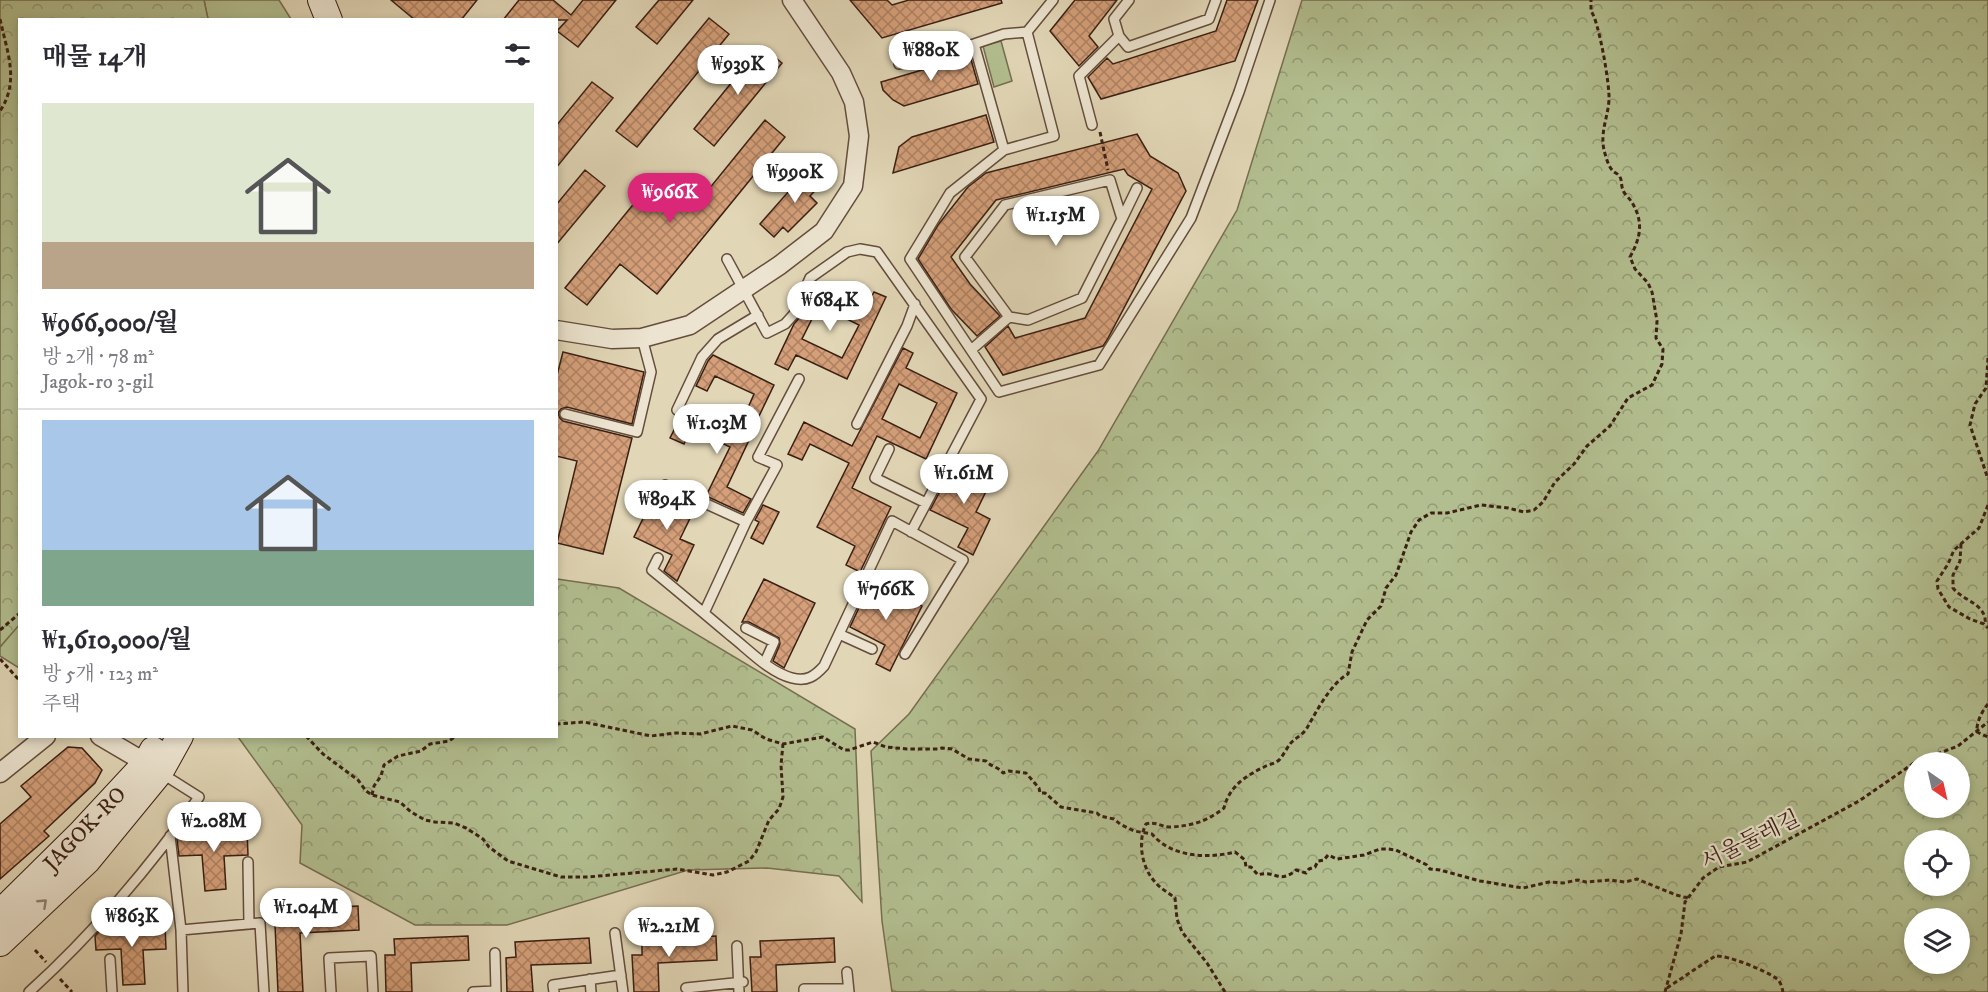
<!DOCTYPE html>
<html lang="ko">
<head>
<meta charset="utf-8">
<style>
  body { margin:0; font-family:"IM FELL DW Pica","Noto Serif KR",serif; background:#f7f7f7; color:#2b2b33; height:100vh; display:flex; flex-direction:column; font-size:22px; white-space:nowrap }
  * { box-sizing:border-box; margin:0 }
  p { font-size:20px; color:#7c7c81 }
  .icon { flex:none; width:33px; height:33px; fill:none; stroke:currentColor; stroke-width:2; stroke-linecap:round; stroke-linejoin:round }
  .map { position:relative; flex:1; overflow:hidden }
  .side { position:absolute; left:18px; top:18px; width:540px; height:720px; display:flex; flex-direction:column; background:#fff; border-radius:0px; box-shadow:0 3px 9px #0003 }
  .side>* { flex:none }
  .needle { width:39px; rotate:146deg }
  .controls { position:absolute; left:1904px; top:752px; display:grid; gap:12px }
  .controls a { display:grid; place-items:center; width:66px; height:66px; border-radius:50%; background:#fff; box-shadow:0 3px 9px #0003; font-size:30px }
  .price { position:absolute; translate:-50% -51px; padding:0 14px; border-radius:21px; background:#fff; color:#222; font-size:20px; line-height:39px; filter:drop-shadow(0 2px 3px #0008) }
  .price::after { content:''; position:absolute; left:50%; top:36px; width:18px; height:14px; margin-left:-9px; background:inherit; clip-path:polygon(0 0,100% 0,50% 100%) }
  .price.on { background:#db2777; color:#fff }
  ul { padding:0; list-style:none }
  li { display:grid; align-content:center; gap:12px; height:318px; padding:0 24px }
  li+li { border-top:2px solid #e1e1e2 }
  li span { display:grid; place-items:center; height:186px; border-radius:0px; color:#555 }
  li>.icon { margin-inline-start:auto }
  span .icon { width:108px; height:108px; fill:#fffc; stroke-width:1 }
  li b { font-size:26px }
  h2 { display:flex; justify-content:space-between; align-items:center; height:72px; padding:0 24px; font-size:26px }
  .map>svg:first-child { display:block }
  .green { fill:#b2be8f; stroke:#766e51; stroke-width:1.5 }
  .forest { fill:url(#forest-crowns); stroke:#766e51; stroke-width:1.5; fill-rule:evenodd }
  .building { fill:url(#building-cross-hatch); stroke:#3a1f13; stroke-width:1.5; fill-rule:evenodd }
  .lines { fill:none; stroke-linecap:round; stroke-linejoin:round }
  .lane-casing { stroke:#644d3c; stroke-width:12 }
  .street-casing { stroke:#644d3c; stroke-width:21 }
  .secondary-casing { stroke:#3a1f13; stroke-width:28 }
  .path { stroke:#3a1f13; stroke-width:3; stroke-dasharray:4.5 3; stroke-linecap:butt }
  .lane { stroke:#ece4d0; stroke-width:9 }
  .street { stroke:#ece4d0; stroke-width:18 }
  .secondary { stroke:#ece4d0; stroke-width:26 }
  .oneway { stroke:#938272 }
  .labels { text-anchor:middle; stroke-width:4.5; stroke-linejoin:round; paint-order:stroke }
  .street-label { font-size:22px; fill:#3a1f13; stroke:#ece4d0 }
</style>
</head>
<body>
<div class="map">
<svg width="1988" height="992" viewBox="0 0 1988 992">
  <defs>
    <pattern id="forest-crowns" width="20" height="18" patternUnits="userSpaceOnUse" patternTransform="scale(1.5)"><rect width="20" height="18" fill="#b2be8f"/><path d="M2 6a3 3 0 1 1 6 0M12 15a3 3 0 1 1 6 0" fill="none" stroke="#929a74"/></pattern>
    <pattern id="building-cross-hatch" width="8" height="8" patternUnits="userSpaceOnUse" patternTransform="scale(1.5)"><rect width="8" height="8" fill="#d49f79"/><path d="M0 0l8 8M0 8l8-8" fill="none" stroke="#ad8162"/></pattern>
  </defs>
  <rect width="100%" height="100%" fill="#e1d6b6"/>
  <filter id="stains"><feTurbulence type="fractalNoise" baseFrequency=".00333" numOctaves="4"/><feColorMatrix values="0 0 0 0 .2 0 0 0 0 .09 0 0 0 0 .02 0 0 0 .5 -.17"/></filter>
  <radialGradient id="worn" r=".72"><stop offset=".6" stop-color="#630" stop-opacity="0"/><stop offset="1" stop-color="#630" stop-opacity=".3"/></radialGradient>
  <!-- green -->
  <path class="green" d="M 204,0 L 279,0 L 291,19 L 208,19 Z
    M 1001,41 L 1012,81 L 994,87 L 983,46 Z
    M 19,624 L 19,668 L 0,656 L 0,647 Z"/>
  <!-- forest -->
  <path class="forest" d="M 0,0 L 204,0 L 208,19 L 20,20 L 20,624 L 0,647 Z
    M 1302,0 L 1988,0 L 1988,992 L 892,992 L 882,921 L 871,751 L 909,714 L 1098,451 L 1237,210 ZM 1914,762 L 1959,762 L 1959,807 L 1914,807 ZM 1914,840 L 1959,840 L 1959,885 L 1914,885 ZM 1914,918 L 1959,918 L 1959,963 L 1914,963 Z
    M 557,579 L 619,588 L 855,729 L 862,902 L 839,876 L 767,868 L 688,870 L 507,925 L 415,925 L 300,863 L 302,825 L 238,737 L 556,736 Z"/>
  <!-- building -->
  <path class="building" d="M 391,0 L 477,0 L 461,20 L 415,20 Z
    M 519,0 L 553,0 L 571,15 L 583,0 L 616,0 L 578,47 L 557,31 L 567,20 L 503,20 Z
    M 659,0 L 693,0 L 657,44 L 636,27 Z
    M 850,0 L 887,0 L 892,5 L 909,0 L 1001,0 L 1002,3 L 882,38 Z
    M 1075,0 L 1117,0 L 1089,36 L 1098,47 L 1079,66 L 1050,31 Z
    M 1227,0 L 1258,0 L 1235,61 L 1101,99 L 1088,77 L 1107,58 L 1113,64 L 1216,31 Z
    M 709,18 L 729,34 L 637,147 L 616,131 Z
    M 761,46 L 782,63 L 714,146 L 694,129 Z
    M 970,56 L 978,84 L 904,106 L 893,100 L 883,90 L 881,82 Z
    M 592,82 L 613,98 L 556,168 L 556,126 Z
    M 986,115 L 994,142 L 893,173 L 899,147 L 912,137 Z
    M 765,120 L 785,137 L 657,294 L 620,264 L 587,305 L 565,288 L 658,174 L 696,205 Z
    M 1137,134 L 1150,156 L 1178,173 L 1186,191 L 1107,340 L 1103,346 L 1003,375 L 985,347 L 1008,326 L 1015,338 L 1085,318 L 1152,189 L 1128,175 L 1124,169 L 996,200 L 951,257 L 970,284 L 1000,316 L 977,336 L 951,309 L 918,259 L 938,225 L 968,187 L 986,173 Z
    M 821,166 L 830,175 L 810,196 L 817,203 L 788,232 L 783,227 L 774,237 L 760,224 L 804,174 L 809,179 Z
    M 585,170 L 605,186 L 556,245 L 556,205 Z
    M 815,284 L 865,309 L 874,292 L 886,297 L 847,379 L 796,355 L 788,370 L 775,364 L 794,324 L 800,317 ZM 819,305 L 859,325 L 842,358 L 802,339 Z
    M 903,348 L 913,353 L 906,368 L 957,393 L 926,459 L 877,436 L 852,488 L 891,507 L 860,572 L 846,565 L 855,546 L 817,527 L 849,463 L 810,444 L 802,460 L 788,454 L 804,422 L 852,446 ZM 899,384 L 937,403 L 920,438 L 882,419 Z
    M 563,352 L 644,372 L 632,424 L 567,407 L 561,409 L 558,413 L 560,418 L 563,421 L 632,438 L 603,554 L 557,543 L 577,461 L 556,456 L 556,379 Z
    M 713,355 L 774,385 L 759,416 L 747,410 L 754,394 L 715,376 L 707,391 L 696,386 L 708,361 Z
    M 686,407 L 750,438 L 727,487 L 751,499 L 743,513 L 706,496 L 730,447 L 691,428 L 684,444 L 670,438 Z
    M 954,465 L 990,483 L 976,512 L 990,519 L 973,555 L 958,547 L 968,528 L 930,510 Z
    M 656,492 L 694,510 L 680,539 L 694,545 L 677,581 L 664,571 L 672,555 L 634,537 Z
    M 763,505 L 779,512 L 763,544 L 751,538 L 759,522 L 755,520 Z
    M 764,579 L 815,603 L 784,668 L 773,661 L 780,644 L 779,638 L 749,622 L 742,622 Z
    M 871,582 L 922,606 L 890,671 L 876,664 L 885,645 L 850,627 Z
    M 68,747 L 82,748 L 102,770 L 95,783 L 44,831 L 49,836 L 0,879 L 0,824 L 31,797 L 21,786 Z
    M 247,831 L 248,855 L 224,856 L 226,889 L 205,891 L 202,855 L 179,856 L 177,839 L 180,835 Z
    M 358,906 L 359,930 L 300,933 L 303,992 L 278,992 L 275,925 L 285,925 L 284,909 Z
    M 165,925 L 166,949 L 143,950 L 145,984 L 123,985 L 121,949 L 96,950 L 95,936 L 101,929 Z
    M 468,936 L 469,960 L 411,963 L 412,992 L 386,992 L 385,955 L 395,955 L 394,939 Z
    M 716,936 L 717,960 L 658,963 L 659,992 L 634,992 L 632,955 L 642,955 L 642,940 Z
    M 589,938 L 591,963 L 531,965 L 533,992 L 507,992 L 506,958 L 516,957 L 515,942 Z
    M 834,938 L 835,962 L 776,965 L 777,992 L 752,992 L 750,957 L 761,957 L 760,941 Z"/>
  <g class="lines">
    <defs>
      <path id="lane" d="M 1053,0 L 1027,32 L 1054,136 L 1004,150 L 950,193 L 910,259 L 999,392 L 1099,365 L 1191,218 L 1239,92 L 1270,0
        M 1129,0 L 1114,19 L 1119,36 L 1128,47 L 1209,19 L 1216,0
        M 974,44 L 1004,150
        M 899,64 L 974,44 L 1004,34 L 1027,32
        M 1092,125 L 1079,76 L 1119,36
        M 1110,180 L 1122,219 L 1082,298 L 1028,320 L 1009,317 L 965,257 L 1005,205 Z
        M 1122,219 L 1137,188
        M 727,259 L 767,333 L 785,324 L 794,314 L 810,278 L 847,252 L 860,249 L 877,252 L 981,399 L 911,532
        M 971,350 L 1009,317
        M 677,410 L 702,357 L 718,339 L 758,315
        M 565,414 L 637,432 L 651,372 L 642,338
        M 857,424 L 907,326 L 915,304
        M 889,449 L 875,478 L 926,503
        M 665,485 L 746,522 L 704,613
        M 746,522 L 777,465 L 758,457 L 799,379
        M 658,558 L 652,570 C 679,592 705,614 731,636 C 749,650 769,672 792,678 C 807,682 815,676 824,666 L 892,521 L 963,560 L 905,654
        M 746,628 L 774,642 L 765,662
        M 839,634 L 872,649
        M 170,836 L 181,930 L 183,992
        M 248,862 L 249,924
        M 181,930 L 260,923 L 264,992
        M 615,933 L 623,992
        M 737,946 L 739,992
        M 110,959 L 112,992
        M 847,972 L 849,992
        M 590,979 L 591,992
        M 686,988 L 743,982
        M 29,992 C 90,937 152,865 199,797 L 161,773
        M 331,992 L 329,958 L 371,956 L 373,992
        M 473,992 L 496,991 L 495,953
        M 554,992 L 553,985 L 621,975
        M 804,992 L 804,989 L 848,989"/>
      <path id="street" d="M 556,330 L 612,339 L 642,338 L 690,325 L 780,265 L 824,231 L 853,186 L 859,136 L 854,102 L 841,73 L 792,0
        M 100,736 L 146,763
        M 0,773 L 46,736"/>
      <path id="secondary" d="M 321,0 L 329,20
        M 0,913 L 80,834 L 146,763 L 153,750
        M 0,943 L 87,861 L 160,772 L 180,736"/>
    </defs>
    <!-- lane casing -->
    <use href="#lane" class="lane-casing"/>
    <!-- street casing -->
    <use href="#street" class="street-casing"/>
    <!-- secondary casing -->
    <use href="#secondary" class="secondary-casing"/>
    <!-- path -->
    <path class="path" d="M 0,19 C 7,52 20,81 0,111
      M 1100,132 L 1108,170
      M 1988,358 L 1986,388 L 1975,404 L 1970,425 L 1988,479
      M 1988,505 L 1979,528 L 1954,550 L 1948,564 L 1937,581 L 1938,589 L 1949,607 L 1970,619 L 1984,624 L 1988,628
      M 1961,544 L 1960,561 L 1953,575 L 1953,588 C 1963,601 1988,604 1985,625
      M 0,630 L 20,613
      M 0,659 L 20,681
      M 1988,704 C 1982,711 1976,723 1977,732 L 1988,737
      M 556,724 L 584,722 L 651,736 L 676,733 L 700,734 L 732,726 L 752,730 L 766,739 L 783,744 L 823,737 L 844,750 L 849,750 L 873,742 L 886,747 L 907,749 L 938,749 L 942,748 L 952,749 L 969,759 L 986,761 C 991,767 999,767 1003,773 L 1009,771 L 1026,773 L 1039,788 L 1040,793 L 1045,793 L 1061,807 L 1097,813 L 1100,816 L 1114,819 L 1120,824 L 1134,831 L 1152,834 C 1171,857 1207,859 1235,852 L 1245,860 L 1246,867 L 1251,867 L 1258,875 C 1274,869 1279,885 1296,870 L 1306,873 L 1309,869 L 1315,867 L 1318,861 L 1324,860 L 1328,855 L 1337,859 L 1364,855 L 1380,849 L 1388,849 L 1396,850 L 1427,865 L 1430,869 L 1440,870 L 1480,881 L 1523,888 L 1549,882 L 1563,883 L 1578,880 L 1586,882 L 1610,880 L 1625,882 L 1637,879 L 1676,895 L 1688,898
      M 306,736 L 323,754 L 358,780 L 366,791 L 372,795 L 400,802 L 411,812 L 425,820 L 435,822 L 454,823 L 466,828 L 483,839 L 489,847 L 508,861 L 561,877 L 588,877 L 677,869 L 713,875 L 727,872 L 749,861 L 756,852 L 769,820 L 779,809 L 783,797 L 781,765 L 783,744
      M 1916,762 L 1958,746 L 1988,722
      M 372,795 L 374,786 L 381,776 L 384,765 L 398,756 L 421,751 L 430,744 L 449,741 L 456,736
      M 35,950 L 46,962
      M 60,979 L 72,992
      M 1667,988 L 1715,956 C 1728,955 1767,971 1777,979 C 1781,982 1782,988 1783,992
      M 1225,992 L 1207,963 L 1182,932 L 1177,919 L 1175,898 C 1169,893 1161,889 1156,883 C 1142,869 1137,842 1146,824 C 1157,821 1161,827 1170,827 C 1191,826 1206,822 1224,808 C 1229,787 1245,776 1264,767 C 1269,764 1276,764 1280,759 C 1284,754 1287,748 1290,744 C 1295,738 1303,735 1307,728 C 1316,712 1331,683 1348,674 L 1352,652 L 1367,620 L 1381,606 L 1386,588 L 1396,575 L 1411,532 L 1419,520 L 1431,513 L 1447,513 L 1481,505 L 1508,508 L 1524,512 L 1534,510 L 1543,502 L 1555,482 L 1574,464 L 1587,446 L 1610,426 L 1628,398 L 1652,385 L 1662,364 L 1663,349 L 1656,338 L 1657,321 L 1652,292 L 1648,283 L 1635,269 L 1630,257 C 1641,237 1644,221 1631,201 C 1629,198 1624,194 1623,190 C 1621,186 1622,180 1620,177 C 1619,174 1615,173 1613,171 C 1608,166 1606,157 1604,150 C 1600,132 1608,117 1609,100 C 1610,86 1599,21 1591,11 L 1591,0
      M 1665,992 L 1681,934 L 1685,902 L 1703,878 L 1719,867 L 1747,862 L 1859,801 L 1914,763"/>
    <!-- lane -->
    <use href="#lane" class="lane"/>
    <!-- street -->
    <use href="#street" class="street"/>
    <!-- secondary -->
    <use href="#secondary" class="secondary"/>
  </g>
  <!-- one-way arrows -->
  <defs><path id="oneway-chevron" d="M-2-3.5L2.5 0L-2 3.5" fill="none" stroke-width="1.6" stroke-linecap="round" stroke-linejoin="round" transform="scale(1.5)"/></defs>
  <use class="oneway" href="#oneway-chevron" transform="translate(43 903) rotate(-43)"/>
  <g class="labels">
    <!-- street labels -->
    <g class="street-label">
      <text transform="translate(84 828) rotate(-46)" y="8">JAGOK-RO</text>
      <text transform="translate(1750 839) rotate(-26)" y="8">서울둘레길</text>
    </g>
  </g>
  <rect width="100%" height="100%" filter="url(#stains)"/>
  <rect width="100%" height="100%" fill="url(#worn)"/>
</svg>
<div class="controls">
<a><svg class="needle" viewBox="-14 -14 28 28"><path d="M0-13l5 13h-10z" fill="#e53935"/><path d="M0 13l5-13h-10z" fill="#7c7c81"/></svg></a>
<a><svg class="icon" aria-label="locate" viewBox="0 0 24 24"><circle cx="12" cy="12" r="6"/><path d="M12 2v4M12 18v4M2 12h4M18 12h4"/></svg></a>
<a><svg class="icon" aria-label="layers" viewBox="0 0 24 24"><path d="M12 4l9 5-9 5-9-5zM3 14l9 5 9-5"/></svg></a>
</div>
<b class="price" style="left:931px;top:82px">₩880K</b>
<b class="price" style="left:738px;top:96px">₩939K</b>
<b class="price" style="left:795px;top:204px">₩990K</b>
<b class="price on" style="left:670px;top:224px">₩966K</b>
<b class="price" style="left:1056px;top:247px">₩1.15M</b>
<b class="price" style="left:830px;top:332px">₩684K</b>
<b class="price" style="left:717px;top:455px">₩1.03M</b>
<b class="price" style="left:964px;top:505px">₩1.61M</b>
<b class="price" style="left:667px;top:531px">₩894K</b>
<b class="price" style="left:886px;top:621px">₩766K</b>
<b class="price" style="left:214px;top:853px">₩2.08M</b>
<b class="price" style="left:306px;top:939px">₩1.04M</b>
<b class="price" style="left:132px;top:948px">₩863K</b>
<b class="price" style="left:669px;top:958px">₩2.21M</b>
<section class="side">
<h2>매물 14개<svg class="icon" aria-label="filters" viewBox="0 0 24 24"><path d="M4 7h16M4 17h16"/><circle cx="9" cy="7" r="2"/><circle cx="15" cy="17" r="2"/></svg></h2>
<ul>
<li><span style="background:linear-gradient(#dfe7d0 75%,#b9a48a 0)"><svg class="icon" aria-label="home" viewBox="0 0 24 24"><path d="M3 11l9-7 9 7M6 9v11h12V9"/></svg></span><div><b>₩966,000/월</b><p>방 2개 · 78 m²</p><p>Jagok-ro 3-gil</p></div></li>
<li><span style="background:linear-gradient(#a9c7e8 70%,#7fa58c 0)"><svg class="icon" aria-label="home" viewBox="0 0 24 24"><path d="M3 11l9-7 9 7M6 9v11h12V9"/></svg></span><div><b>₩1,610,000/월</b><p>방 5개 · 123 m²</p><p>주택</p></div></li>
</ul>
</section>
</div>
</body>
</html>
